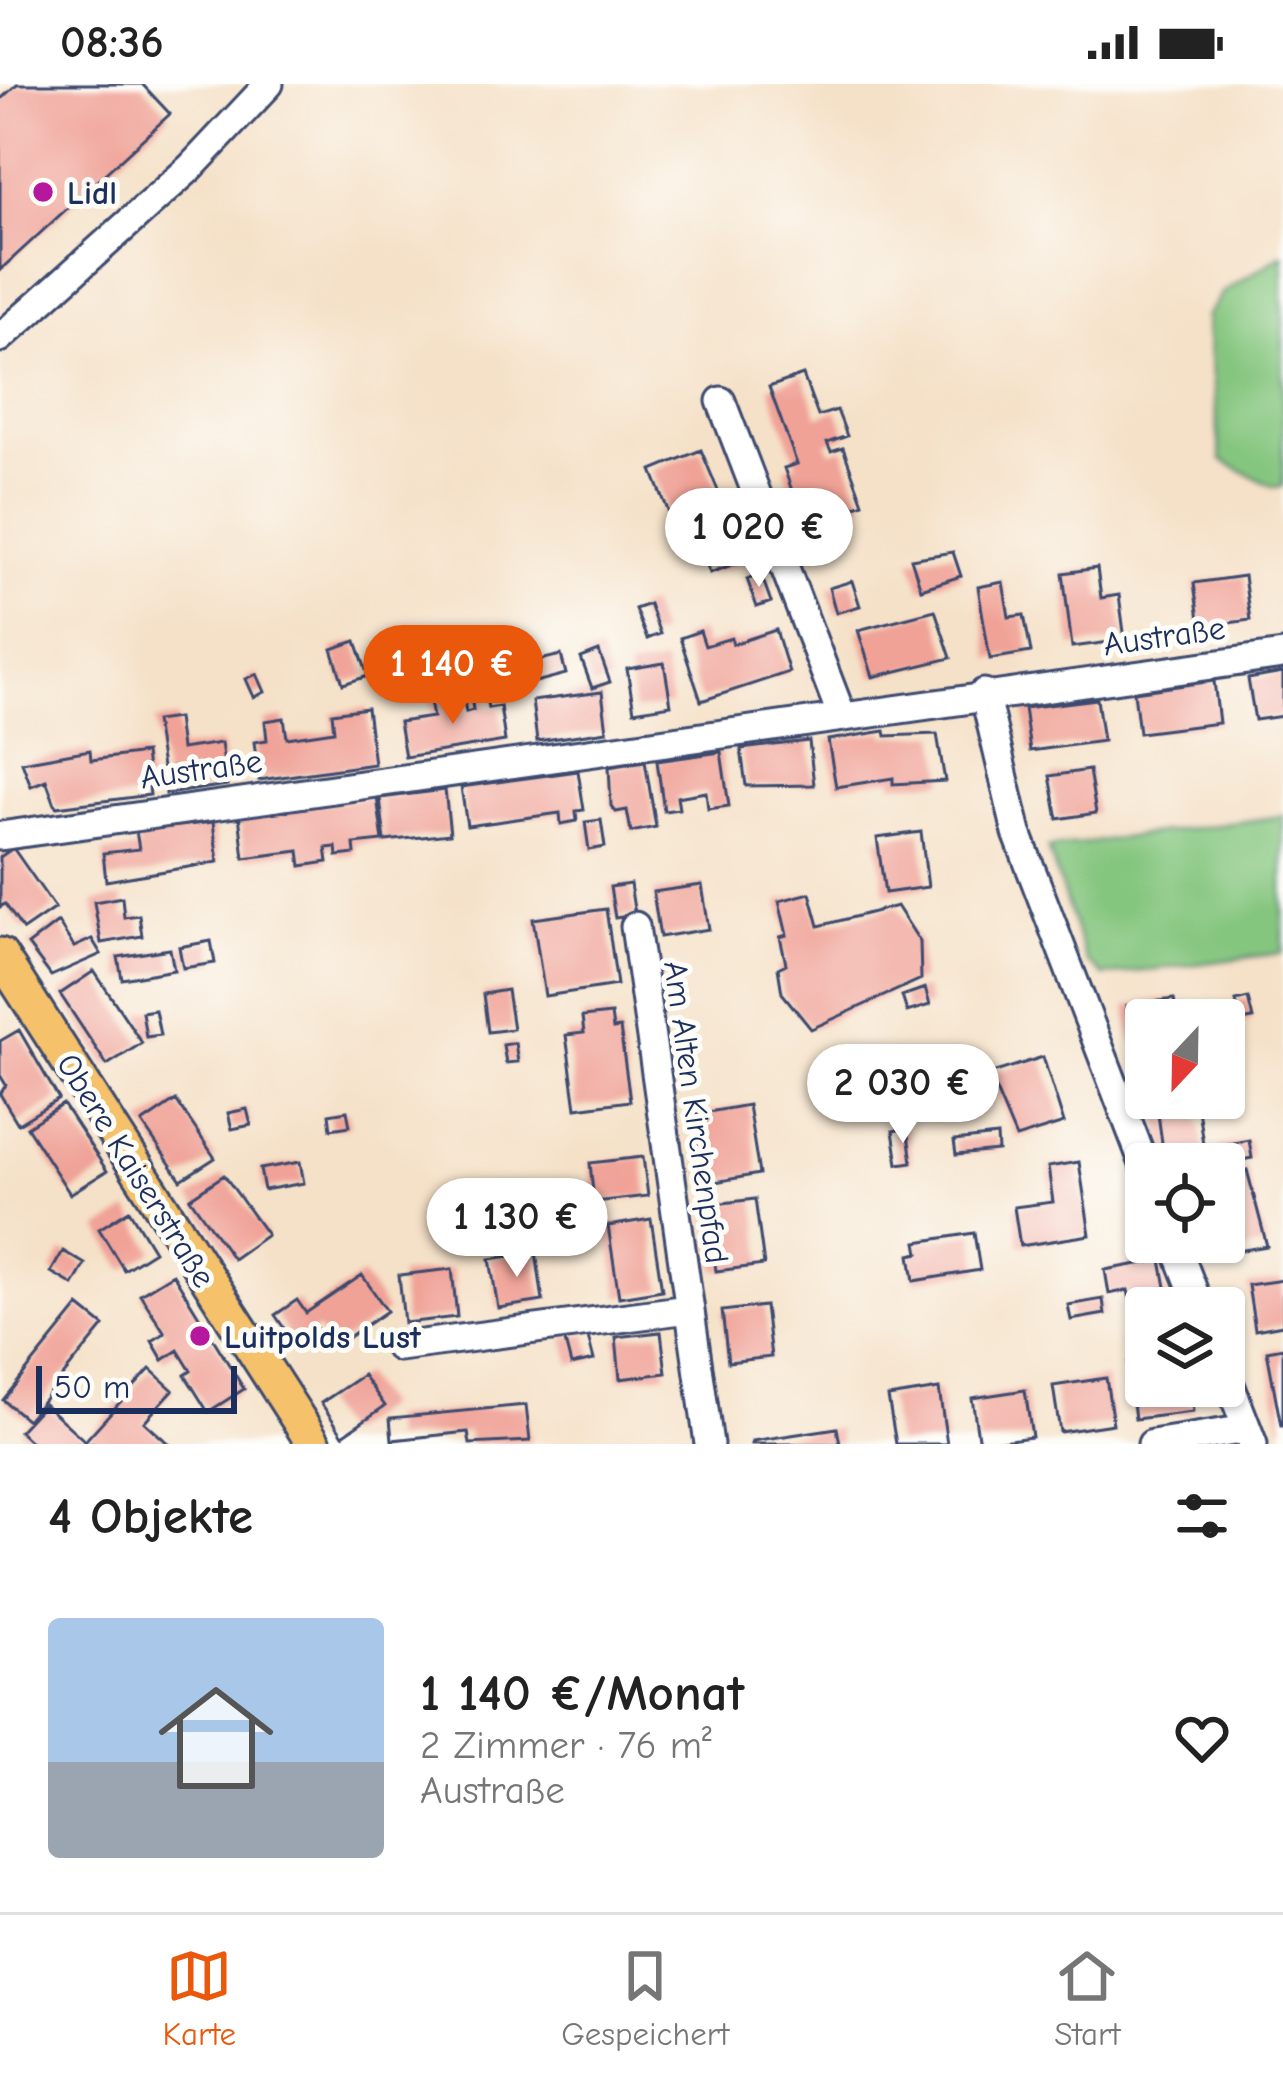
<!DOCTYPE html>
<html lang="de">
<head>
<meta charset="utf-8">
<style>
  body { margin:0; font-family:"Comic Neue",sans-serif; background:#f6f6f6; color:#222; height:100vh; display:flex; flex-direction:column; font-size:45px; white-space:nowrap }
  * { box-sizing:border-box; margin:0 }
  p { font-size:39px; color:#767676 }
  .icon { flex:none; width:66px; height:66px; fill:none; stroke:currentColor; stroke-width:2; stroke-linecap:round; stroke-linejoin:round }
  .map { position:relative; height:1360px; overflow:hidden }
  .side { display:flex; flex-direction:column; background:#fff; flex:1 }
  .side>* { flex:none }
  .needle { width:78px; rotate:202deg }
  .tools { position:absolute; left:1125px; top:915px; display:grid; gap:24px }
  .tools a { display:grid; place-items:center; width:120px; height:120px; border-radius:12px; background:#fff; box-shadow:0 3px 9px #0004; font-size:60px }
  .scale { position:absolute; left:36px; bottom:30px; width:201px; box-sizing:border-box; padding-left:12px; border:6px solid #1b2f5e; border-top:0; font-size:33px; line-height:42px; white-space:nowrap; color:#1b2f5e; -webkit-text-stroke:9px #fdfcf7; paint-order:stroke }
  .price { position:absolute; translate:-50% -102px; padding:0 27px; border-radius:42px; background:#fff; color:#222; font-size:39px; line-height:78px; filter:drop-shadow(0 3px 6px #0008) }
  .price::after { content:''; position:absolute; left:50%; top:72px; width:36px; height:27px; margin-left:-18px; background:inherit; clip-path:polygon(0 0,100% 0,50% 100%) }
  .price.active { background:#ea580c; color:#fff }
  ul { padding:0; list-style:none }
  li { display:flex; align-items:center; gap:36px; height:300px; padding:0 48px }
  li span { display:grid; place-items:center; flex:none; width:336px; height:240px; border-radius:12px; color:#555 }
  li>.icon { margin-inline-start:auto }
  span .icon { width:144px; height:144px; fill:#fffc; stroke-width:1 }
  li b { font-size:51px }
  h2 { display:flex; justify-content:space-between; align-items:center; height:144px; padding:0 48px; font-size:51px }
  .status { display:flex; justify-content:space-between; align-items:center; height:84px; padding:0 60px; background:#fff; direction:ltr }
  .status svg { height:33px; fill:currentColor }
  .tabs { display:flex; justify-content:space-around; align-items:center; height:168px; border-top:3px solid #e0e0e0; background:#fff; font-size:33px; color:#767676 }
  .tabs a { display:grid; justify-items:center; gap:6px }
  .tabs .active { color:#ea580c }
  .map>svg:first-child { display:block }
  .green { fill:#85c67f; stroke:#507a6e; stroke-width:3 }
  .building { fill:#f0a297 }
  .lines { fill:none; stroke-linecap:round; stroke-linejoin:round }
  .minor-casing { stroke:#3c4a6e; stroke-width:33 }
  .major-casing { stroke:#3c4a6e; stroke-width:39 }
  .minor { stroke:#fff; stroke-width:27 }
  .major { stroke:#f5c16b; stroke-width:33 }
  .poi-dot { fill:#b5179e; stroke:#fdfcf7; stroke-width:4.5 }
  .labels { text-anchor:middle; stroke-width:10; stroke-linejoin:round; paint-order:stroke }
  .poi-label { font-size:33px; font-weight:bold; fill:#1b2f5e; stroke:#fdfcf7; text-anchor:start }
  .street-label { font-size:33px; fill:#1b2f5e; stroke:#fdfcf7 }
</style>
</head>
<body>
<div class="status"><b>08:36</b><svg viewBox="0 0 49 12"><path d="M0 12V9h3v3zM5 12V6h3v6zM10 12V3h3v9zM15 12V0h3v12zM26 1h20v11H26zM47 4h2v5h-2z"/></svg></div>
<div class="map">
<svg width="1283" height="1360" viewBox="0 0 1283 1360">
  <rect width="100%" height="100%" fill="#fdfcf7"/>
  <filter id="ink" filterUnits="userSpaceOnUse"><feTurbulence type="fractalNoise" baseFrequency=".00833" numOctaves="2"/><feDisplacementMap in="SourceGraphic" scale="24" xChannelSelector="R" yChannelSelector="G"/><feConvolveMatrix kernelMatrix="1 2 1 2 8 2 1 2 1" color-interpolation-filters="sRGB"/></filter>
  <filter id="wash" filterUnits="userSpaceOnUse"><feTurbulence type="fractalNoise" baseFrequency=".004" numOctaves="4" result="noise"/><feDisplacementMap in="SourceGraphic" scale="48" xChannelSelector="R" yChannelSelector="G"/><feGaussianBlur stdDeviation="2.7" result="paint"/><feColorMatrix in="noise" values="0 0 0 0 0 0 0 0 0 0 0 0 0 0 0 0 0 1.4 0 .05"/><feComposite in="paint" operator="in"/></filter>
  <g filter="url(#wash)">
    <rect width="100%" height="100%" fill="#f5e1c8"/>
    <!-- green -->
    <path class="green" d="M 1283,170 L 1283,402 L 1274,403 L 1221,376 L 1206,233 L 1223,208 Z
      M 1283,732 L 1283,869 L 1103,892 L 1086,877 L 1048,764 Z"/>
    <g id="blocks">
      <!-- building -->
      <path class="building" d="M 17,0 L 142,0 L 170,30 L 0,186 L 0,16 Z
        M 803,291 L 818,332 L 837,326 L 847,352 L 827,359 L 831,368 L 843,364 L 863,419 L 804,441 L 784,384 L 797,380 L 769,303 Z
        M 701,366 L 719,409 L 669,429 L 652,386 Z
        M 737,430 L 753,473 L 710,489 L 694,447 Z
        M 953,468 L 961,492 L 921,505 L 911,475 Z
        M 1097,484 L 1101,514 L 1119,511 L 1125,556 L 1072,563 L 1063,489 Z
        M 761,490 L 771,518 L 757,523 L 747,495 Z
        M 1244,492 L 1250,536 L 1200,543 L 1194,499 Z
        M 852,497 L 860,522 L 836,529 L 829,504 Z
        M 1003,498 L 1009,533 L 1024,531 L 1031,568 L 990,575 L 978,503 Z
        M 649,520 L 660,550 L 647,555 L 635,525 Z
        M 935,526 L 951,574 L 873,593 L 858,546 Z
        M 776,546 L 789,588 L 701,617 L 680,554 L 700,547 L 705,562 L 731,554 L 733,560 Z
        M 436,548 L 445,581 L 412,590 L 402,557 Z
        M 356,557 L 368,592 L 343,600 L 332,565 Z
        M 599,567 L 610,598 L 592,604 L 581,574 Z
        M 561,571 L 566,590 L 532,599 L 527,579 Z
        M 517,579 L 525,607 L 500,614 L 493,591 Z
        M 664,579 L 671,621 L 634,627 L 627,585 Z
        M 1283,589 L 1283,632 L 1255,636 L 1248,595 Z
        M 257,590 L 265,608 L 254,613 L 246,595 Z
        M 1214,597 L 1219,639 L 1139,649 L 1134,608 Z
        M 485,608 L 488,624 L 500,622 L 505,657 L 405,673 L 399,638 L 433,633 L 430,617 L 463,612 L 466,628 L 473,626 L 471,611 Z
        M 602,608 L 607,647 L 537,657 L 532,617 Z
        M 1097,615 L 1103,657 L 1030,667 L 1024,624 Z
        M 367,624 L 374,680 L 259,696 L 254,658 L 267,656 L 265,637 L 284,634 L 287,654 L 334,647 L 332,629 Z
        M 177,634 L 181,665 L 221,659 L 227,701 L 166,710 L 155,637 Z
        M 885,647 L 886,652 L 937,650 L 945,697 L 893,700 L 893,694 L 836,703 L 828,656 Z
        M 809,657 L 814,701 L 746,702 L 741,665 Z
        M 90,666 L 91,676 L 145,669 L 150,711 L 56,723 L 46,696 L 31,702 L 22,678 Z
        M 721,668 L 729,722 L 708,725 L 706,708 L 677,713 L 679,725 L 664,727 L 657,677 Z
        M 645,677 L 656,743 L 631,748 L 627,726 L 616,728 L 611,722 L 609,683 Z
        M 1089,686 L 1096,729 L 1058,735 L 1050,692 Z
        M 578,687 L 584,726 L 576,727 L 577,737 L 561,740 L 560,729 L 467,742 L 461,703 Z
        M 445,706 L 450,750 L 385,757 L 380,714 Z
        M 377,713 L 383,757 L 354,760 L 355,770 L 337,772 L 336,763 L 326,764 L 328,778 L 301,782 L 299,767 L 244,774 L 239,731 Z
        M 601,736 L 605,763 L 589,766 L 585,738 Z
        M 213,738 L 218,778 L 106,797 L 103,769 L 139,765 L 136,747 Z
        M 921,748 L 928,803 L 885,809 L 877,754 Z
        M 13,764 L 55,824 L 23,846 L 5,820 L 0,823 L 0,773 Z
        M 630,800 L 635,831 L 615,834 L 610,803 Z
        M 702,801 L 709,845 L 660,853 L 653,808 Z
        M 810,809 L 819,842 L 897,822 L 920,858 L 921,895 L 811,945 L 782,909 L 778,884 L 786,880 L 780,853 L 787,851 L 779,817 Z
        M 122,813 L 124,833 L 139,831 L 142,852 L 101,859 L 94,818 Z
        M 606,825 L 617,901 L 545,912 L 533,835 Z
        M 58,838 L 74,863 L 92,855 L 101,870 L 51,892 L 28,861 Z
        M 211,857 L 215,879 L 183,884 L 179,863 Z
        M 170,865 L 174,886 L 122,895 L 118,873 Z
        M 94,887 L 142,959 L 107,981 L 60,910 Z
        M 925,904 L 930,921 L 907,928 L 902,912 Z
        M 507,906 L 513,945 L 488,948 L 483,910 Z
        M 1248,914 L 1253,935 L 1241,937 L 1236,917 Z
        M 1174,915 L 1178,936 L 1146,936 L 1146,965 L 1142,956 L 1131,957 L 1126,922 Z
        M 155,926 L 160,951 L 146,953 L 142,928 Z
        M 611,930 L 613,945 L 620,944 L 630,1017 L 576,1024 L 566,951 L 584,949 L 582,933 Z
        M 19,946 L 59,1015 L 18,1040 L 0,1010 L 6,1001 L 0,991 L 0,957 Z
        M 515,959 L 518,978 L 506,979 L 503,961 Z
        M 980,971 L 983,992 L 956,996 L 953,975 Z
        M 1043,973 L 1064,1039 L 1016,1054 L 989,990 Z
        M 894,1001 L 898,1022 L 879,1025 L 875,1003 Z
        M 176,1016 L 215,1074 L 181,1096 L 142,1039 Z
        M 1197,1018 L 1205,1074 L 1165,1080 L 1157,1023 Z
        M 63,1020 L 107,1087 L 70,1110 L 27,1043 Z
        M 748,1021 L 759,1090 L 704,1100 L 692,1031 Z
        M 247,1025 L 251,1041 L 232,1045 L 228,1029 Z
        M 347,1027 L 350,1042 L 331,1045 L 329,1030 Z
        M 907,1044 L 912,1078 L 898,1080 L 893,1047 Z
        M 997,1052 L 998,1067 L 956,1071 L 954,1057 Z
        M 1249,1056 L 1252,1074 L 1221,1080 L 1218,1062 Z
        M 643,1073 L 648,1112 L 594,1118 L 590,1079 Z
        M 300,1078 L 304,1099 L 264,1106 L 260,1085 Z
        M 1079,1078 L 1090,1151 L 1020,1162 L 1014,1123 L 1053,1118 L 1048,1083 Z
        M 1247,1086 L 1267,1162 L 1220,1170 L 1224,1090 Z
        M 224,1091 L 267,1151 L 233,1175 L 190,1114 Z
        M 755,1115 L 764,1181 L 716,1187 L 707,1121 Z
        M 129,1126 L 154,1167 L 124,1186 L 99,1145 Z
        M 651,1135 L 662,1206 L 619,1213 L 608,1142 Z
        M 974,1149 L 980,1186 L 914,1197 L 910,1171 L 919,1169 L 917,1158 Z
        M 63,1167 L 85,1180 L 73,1201 L 51,1188 Z
        M 536,1168 L 543,1217 L 498,1224 L 490,1175 Z
        M 1161,1176 L 1168,1214 L 1131,1221 L 1128,1206 L 1109,1210 L 1105,1186 Z
        M 452,1185 L 457,1233 L 404,1239 L 399,1191 Z
        M 173,1190 L 244,1305 L 208,1328 L 185,1291 L 191,1287 L 178,1266 L 163,1276 L 152,1257 L 165,1249 L 140,1210 Z
        M 362,1191 L 387,1227 L 331,1265 L 317,1245 L 295,1260 L 275,1231 L 297,1216 L 306,1229 Z
        M 1283,1196 L 1283,1241 L 1255,1246 L 1248,1201 Z
        M 1103,1215 L 1105,1230 L 1071,1236 L 1068,1221 Z
        M 79,1222 L 104,1242 L 27,1336 L 3,1316 Z
        M 765,1222 L 771,1273 L 728,1278 L 722,1227 Z
        M 661,1248 L 666,1289 L 620,1295 L 616,1253 Z
        M 587,1249 L 594,1276 L 571,1281 L 564,1254 Z
        M 1283,1264 L 1283,1342 L 1281,1342 L 1267,1267 Z
        M 1146,1276 L 1146,1302 L 1190,1302 L 1193,1328 L 1135,1335 L 1128,1278 Z
        M 150,1285 L 173,1306 L 144,1338 L 169,1360 L 33,1360 L 19,1347 L 44,1320 L 85,1357 Z
        M 363,1291 L 385,1322 L 343,1351 L 321,1319 Z
        M 1106,1294 L 1113,1340 L 1060,1348 L 1053,1302 Z
        M 939,1305 L 947,1360 L 896,1360 L 888,1313 Z
        M 1025,1306 L 1032,1353 L 979,1360 L 972,1314 Z
        M 526,1321 L 530,1357 L 470,1360 L 468,1348 L 392,1356 L 390,1334 Z
        M 837,1344 L 840,1360 L 752,1360 L 752,1357 Z"/>
    </g>
  </g>
  <g filter="url(#ink)">
    <use href="#blocks" fill-opacity="0" stroke="#3c4a6e" stroke-width="3"/>
    <g class="lines">
      <defs>
        <path id="minor" d="M 0,254 L 191,83 L 269,0
          M 721,317 L 841,630
          M 984,609 L 1017,749 L 1146,1085
          M 0,752 L 1283,571
          M 635,842 L 709,1360
          M 1174,1158 L 1200,1224
          M 399,1263 L 688,1225
          M 1224,1285 L 1253,1360
          M 1152,1360 L 1247,1345"/>
        <path id="major" d="M 0,871 L 314,1360"/>
      </defs>
      <!-- minor casing -->
      <use href="#minor" class="minor-casing"/>
      <!-- major casing -->
      <use href="#major" class="major-casing"/>
      <!-- minor -->
      <use href="#minor" class="minor"/>
      <!-- major -->
      <use href="#major" class="major"/>
    </g>
  </g>
  <!-- markers -->
  <g class="poi-dot">
    <circle cx="43" cy="108" r="12"/>
    <circle cx="200" cy="1252" r="12"/>
  </g>
  <g class="labels">
    <!-- poi labels -->
    <g class="poi-label">
      <text x="67" y="120">Lidl</text>
      <text x="224" y="1264">Luitpolds Lust</text>
    </g>
    <!-- street labels -->
    <g class="street-label">
      <text transform="translate(1164 551) rotate(-8)" y="12">Austraße</text>
      <text transform="translate(201 684) rotate(-8)" y="12">Austraße</text>
      <text transform="translate(697 1028) rotate(82)" y="12">Am Alten Kirchenpfad</text>
      <text transform="translate(137 1086) rotate(58)" y="12">Obere Kaiserstraße</text>
    </g>
  </g>
</svg>
<div class="tools">
<a><svg class="needle" viewBox="-14 -14 28 28"><path d="M0-13l5 13h-10z" fill="#e53935"/><path d="M0 13l5-13h-10z" fill="#767676"/></svg></a>
<a><svg class="icon" aria-label="locate" viewBox="0 0 24 24"><circle cx="12" cy="12" r="6"/><path d="M12 2v4M12 18v4M2 12h4M18 12h4"/></svg></a>
<a><svg class="icon" aria-label="layers" viewBox="0 0 24 24"><path d="M12 4l9 5-9 5-9-5zM3 14l9 5 9-5"/></svg></a>
</div>
<div class="scale">50 m</div>
<b class="price" style="left:759px;top:506px">1 020 €</b>
<b class="price active" style="left:453px;top:643px">1 140 €</b>
<b class="price" style="left:903px;top:1062px">2 030 €</b>
<b class="price" style="left:517px;top:1196px">1 130 €</b>
</div>
<section class="side">
<h2>4 Objekte<svg class="icon" aria-label="filters" viewBox="0 0 24 24"><path d="M4 7h16M4 17h16"/><circle cx="9" cy="7" r="2"/><circle cx="15" cy="17" r="2"/></svg></h2>
<ul>
<li><span style="background:linear-gradient(#a9c7e8 60%,#9aa5b1 0)"><svg class="icon" aria-label="home" viewBox="0 0 24 24"><path d="M3 11l9-7 9 7M6 9v11h12V9"/></svg></span><div><b>1 140 €/Monat</b><p>2 Zimmer · 76 m²</p><p>Austraße</p></div><svg class="icon" aria-label="heart" viewBox="0 0 24 24"><path d="M12 20l-8-8c-3-5 5-10 8-4 3-6 11-1 8 4z"/></svg></li>
</ul>
</section>
<nav class="tabs">
<a class="active"><svg class="icon" aria-label="map" viewBox="0 0 24 24"><path d="M3 6l6-2 6 2 6-2v14l-6 2-6-2-6 2zM9 4v14M15 6v14"/></svg>Karte</a>
<a><svg class="icon" aria-label="saved" viewBox="0 0 24 24"><path d="M7 4h10v16l-5-4-5 4z"/></svg>Gespeichert</a>
<a><svg class="icon" aria-label="home" viewBox="0 0 24 24"><path d="M3 11l9-7 9 7M6 9v11h12V9"/></svg>Start</a>
</nav>
</body>
</html>
